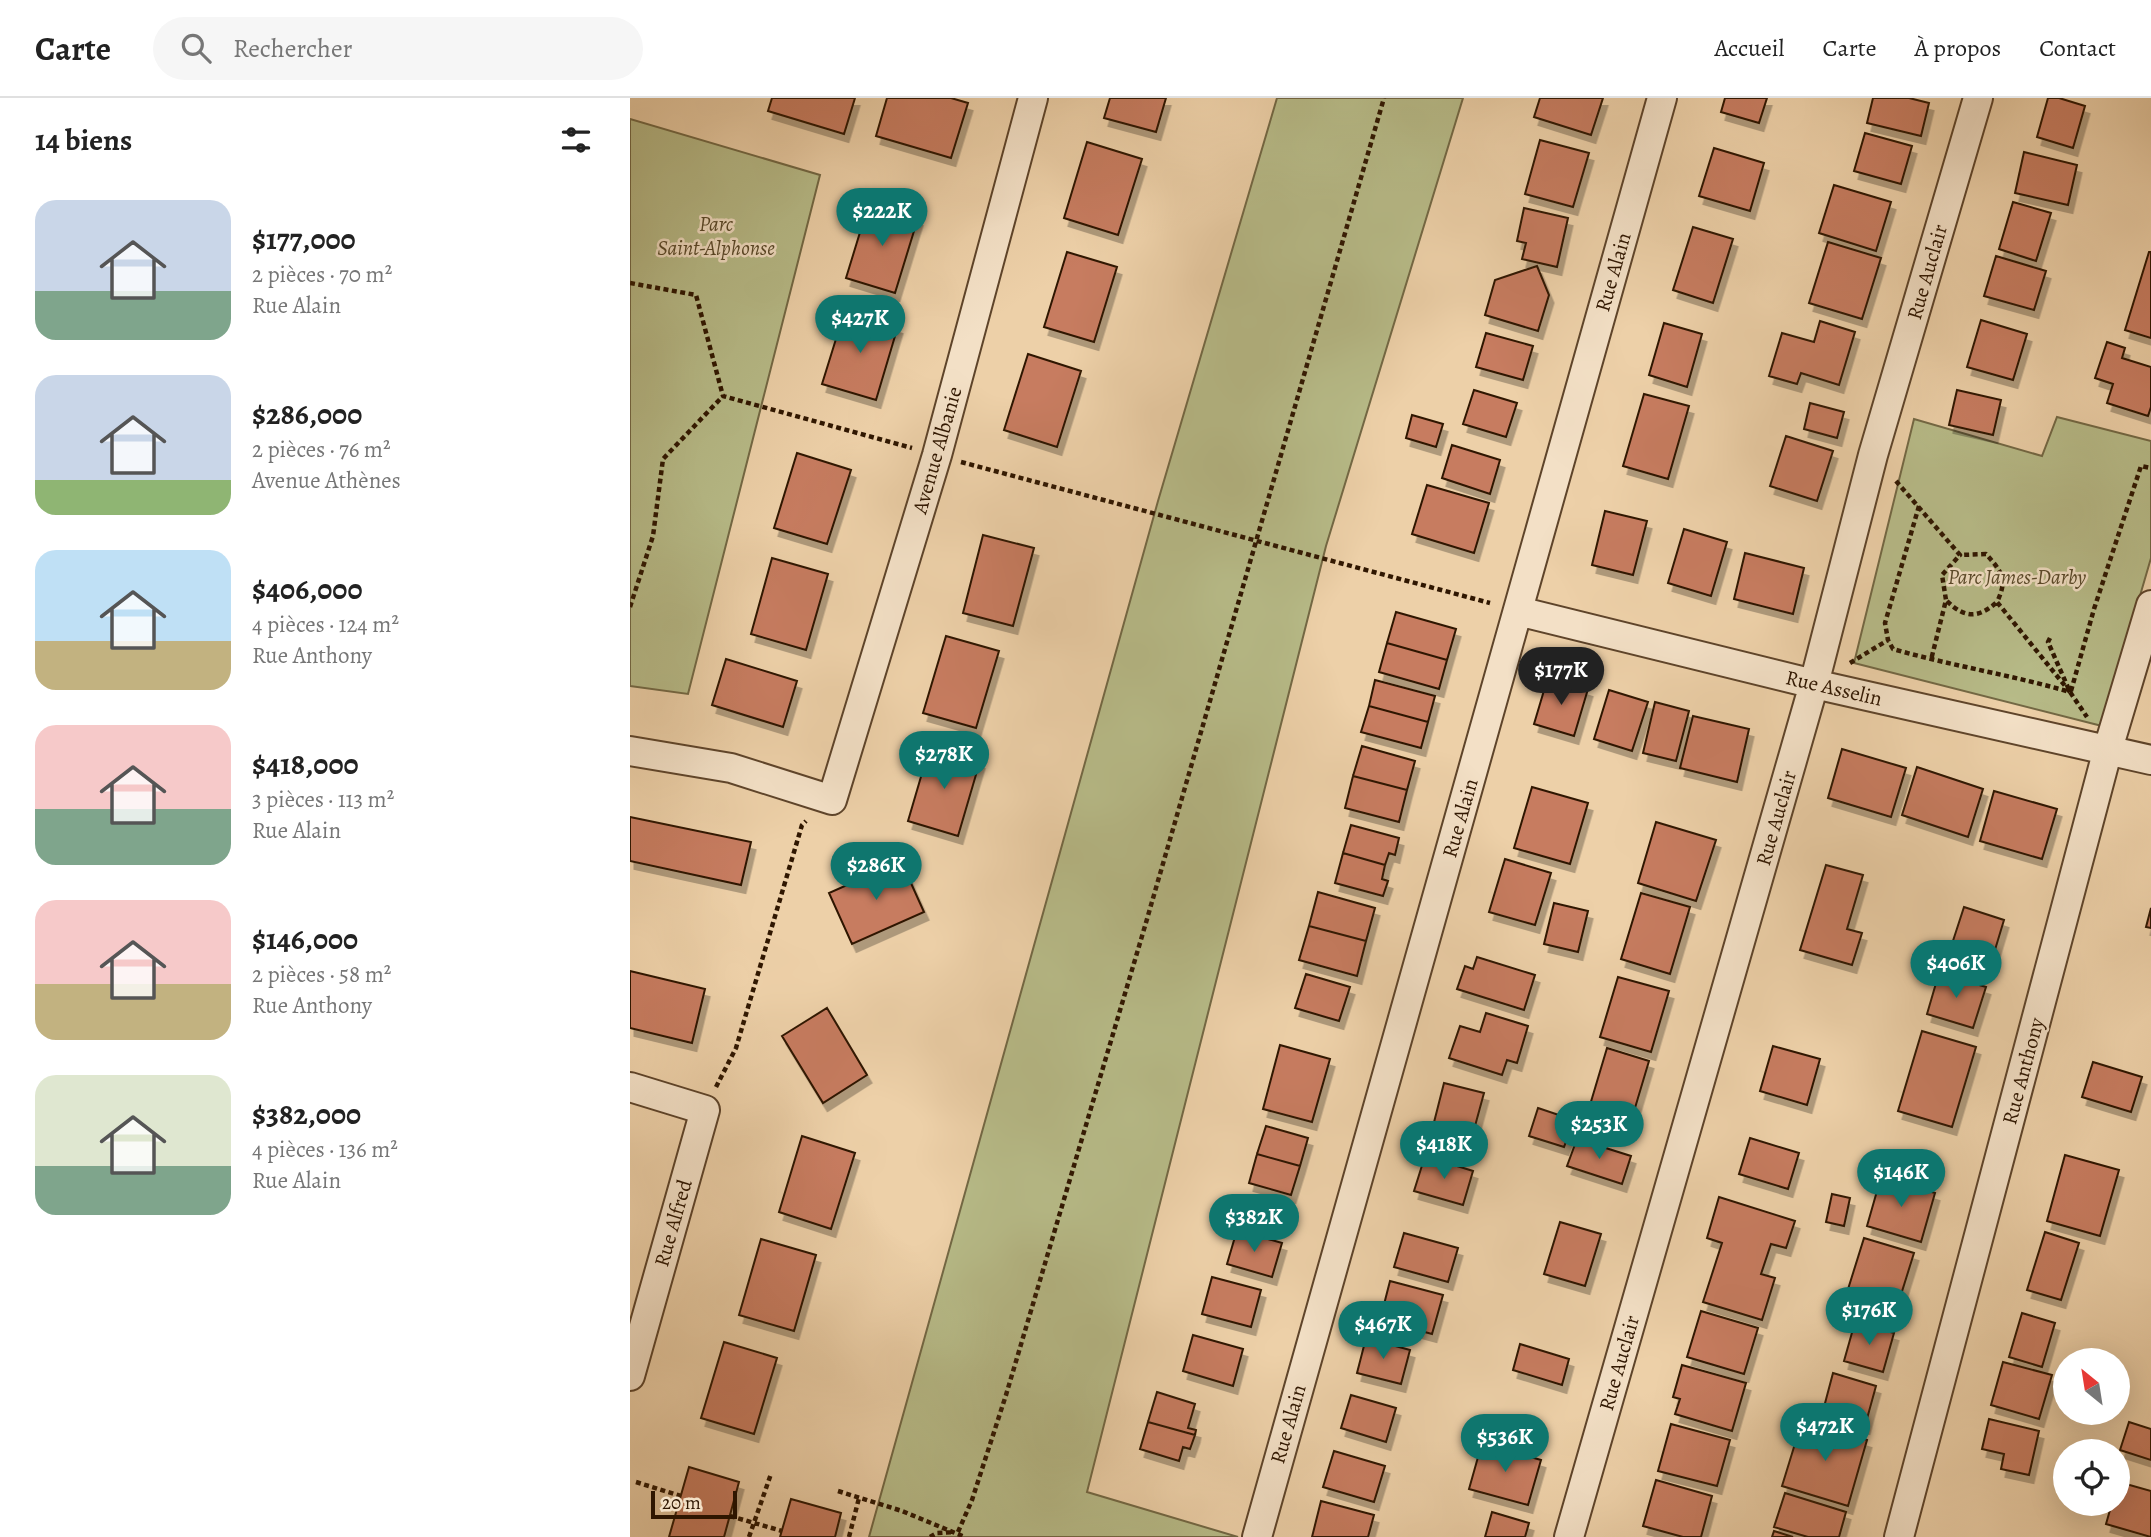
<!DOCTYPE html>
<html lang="fr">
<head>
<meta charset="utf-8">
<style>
  body { margin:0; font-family:Alegreya,serif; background:#f6f6f6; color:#222; height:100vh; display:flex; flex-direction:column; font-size:26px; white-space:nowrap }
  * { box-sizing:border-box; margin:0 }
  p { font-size:23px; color:#767676 }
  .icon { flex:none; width:38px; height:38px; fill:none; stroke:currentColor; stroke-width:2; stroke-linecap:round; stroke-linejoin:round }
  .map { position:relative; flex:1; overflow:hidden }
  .sheet { display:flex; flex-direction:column; background:#fff; width:630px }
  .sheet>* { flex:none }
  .needle { width:46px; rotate:330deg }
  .controls { position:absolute; left:1423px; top:1250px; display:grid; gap:14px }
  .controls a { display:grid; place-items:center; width:77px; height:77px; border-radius:50%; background:#fff; box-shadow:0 7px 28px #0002; font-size:35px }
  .scale { position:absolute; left:21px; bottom:18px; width:86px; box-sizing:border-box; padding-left:7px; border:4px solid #2f1600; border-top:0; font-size:19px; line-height:24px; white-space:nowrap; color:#2f1600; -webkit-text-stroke:5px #f3e0c6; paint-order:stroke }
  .price { position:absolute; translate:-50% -60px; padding:0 16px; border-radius:24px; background:#0f766e; color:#fff; font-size:23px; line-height:46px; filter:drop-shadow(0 2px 4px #0008) }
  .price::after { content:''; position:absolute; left:50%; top:42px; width:21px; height:16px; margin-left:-10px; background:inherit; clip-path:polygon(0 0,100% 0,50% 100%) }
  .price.on { background:#222; color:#fff }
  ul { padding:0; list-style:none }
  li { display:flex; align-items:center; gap:21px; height:175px; padding:0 35px }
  li span { display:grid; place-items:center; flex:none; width:196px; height:140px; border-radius:21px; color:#555 }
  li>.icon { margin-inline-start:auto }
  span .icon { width:84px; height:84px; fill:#fffc; stroke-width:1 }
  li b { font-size:30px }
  h2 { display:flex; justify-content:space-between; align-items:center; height:84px; padding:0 35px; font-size:30px }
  header { display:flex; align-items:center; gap:42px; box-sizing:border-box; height:98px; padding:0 35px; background:#fff; border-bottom:2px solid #e0e0e0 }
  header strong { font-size:33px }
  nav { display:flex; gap:38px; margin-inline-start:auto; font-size:24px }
  .search { width:490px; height:63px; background:#f6f6f6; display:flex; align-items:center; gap:18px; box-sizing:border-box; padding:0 24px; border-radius:38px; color:#767676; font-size:26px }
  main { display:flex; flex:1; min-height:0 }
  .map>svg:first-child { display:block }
  .green { fill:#b7bb88; stroke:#736844; stroke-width:2 }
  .building { fill:#c77b61; stroke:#2f1600; stroke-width:2; filter:url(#shadow) }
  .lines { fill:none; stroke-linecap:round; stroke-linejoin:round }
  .street-casing { stroke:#5e442a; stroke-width:32 }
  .path { stroke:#2f1600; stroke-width:4.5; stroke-dasharray:5 3.5; stroke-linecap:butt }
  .street { stroke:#f3e0c6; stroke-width:28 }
  .labels { text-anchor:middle; stroke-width:5; stroke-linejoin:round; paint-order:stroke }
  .park-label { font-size:21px; font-style:italic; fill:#584829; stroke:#f3e0c6 }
  .street-label { font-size:21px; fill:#2f1600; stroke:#f3e0c6 }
</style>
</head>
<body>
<header>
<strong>Carte</strong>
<div class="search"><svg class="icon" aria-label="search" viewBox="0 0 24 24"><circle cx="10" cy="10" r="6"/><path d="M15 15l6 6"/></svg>Rechercher</div>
<nav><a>Accueil</a><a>Carte</a><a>À propos</a><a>Contact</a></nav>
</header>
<main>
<section class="sheet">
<h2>14 biens<svg class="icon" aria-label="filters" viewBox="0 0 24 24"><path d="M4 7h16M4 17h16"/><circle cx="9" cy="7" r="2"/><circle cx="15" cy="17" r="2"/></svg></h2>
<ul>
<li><span style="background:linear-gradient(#c9d6e8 65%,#7fa58c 0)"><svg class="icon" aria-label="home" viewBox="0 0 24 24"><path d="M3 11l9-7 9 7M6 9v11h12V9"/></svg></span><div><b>$177,000</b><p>2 pièces · 70 m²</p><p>Rue Alain</p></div></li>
<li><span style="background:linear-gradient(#c9d6e8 75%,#8fb573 0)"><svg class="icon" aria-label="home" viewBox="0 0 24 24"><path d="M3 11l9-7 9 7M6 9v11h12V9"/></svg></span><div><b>$286,000</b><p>2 pièces · 76 m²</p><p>Avenue Athènes</p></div></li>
<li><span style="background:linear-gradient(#bfe0f5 65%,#c2b280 0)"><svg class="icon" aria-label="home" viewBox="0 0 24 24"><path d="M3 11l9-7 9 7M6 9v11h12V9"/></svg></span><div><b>$406,000</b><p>4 pièces · 124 m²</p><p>Rue Anthony</p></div></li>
<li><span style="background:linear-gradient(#f6c9c9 60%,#7fa58c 0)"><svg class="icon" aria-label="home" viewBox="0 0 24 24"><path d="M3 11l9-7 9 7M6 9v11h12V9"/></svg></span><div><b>$418,000</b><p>3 pièces · 113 m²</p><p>Rue Alain</p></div></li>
<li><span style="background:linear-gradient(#f6c9c9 60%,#c2b280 0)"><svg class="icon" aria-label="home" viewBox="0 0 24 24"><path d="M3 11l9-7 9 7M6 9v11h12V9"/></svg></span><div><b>$146,000</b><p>2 pièces · 58 m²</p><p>Rue Anthony</p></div></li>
<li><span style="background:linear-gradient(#dfe7d0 65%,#7fa58c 0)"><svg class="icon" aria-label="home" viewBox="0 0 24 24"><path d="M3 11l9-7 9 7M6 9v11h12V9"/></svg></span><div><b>$382,000</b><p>4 pièces · 136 m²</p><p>Rue Alain</p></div></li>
</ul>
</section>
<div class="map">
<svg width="1521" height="1439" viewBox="0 0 1521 1439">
  <defs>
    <filter id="shadow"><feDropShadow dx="4.5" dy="8" stdDeviation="0" flood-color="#0004"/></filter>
  </defs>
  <rect width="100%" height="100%" fill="#edd0a8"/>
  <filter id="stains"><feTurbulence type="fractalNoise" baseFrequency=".00286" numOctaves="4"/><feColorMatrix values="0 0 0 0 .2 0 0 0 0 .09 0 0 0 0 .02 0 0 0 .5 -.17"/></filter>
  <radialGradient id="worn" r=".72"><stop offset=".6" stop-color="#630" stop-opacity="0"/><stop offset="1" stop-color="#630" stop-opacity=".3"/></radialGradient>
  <!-- green -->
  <path class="green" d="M 647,0 L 833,0 L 696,448 L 457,1394 L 608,1439 L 239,1439 L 528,403 Z
    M 0,21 L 190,77 L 58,596 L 0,588 Z
    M 1427,319 L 1521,343 L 1521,460 L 1472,628 L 1224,565 L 1284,321 L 1412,358 Z"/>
  <!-- building -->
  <path class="building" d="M 142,0 L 225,0 L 214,36 L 138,13 Z
    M 257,0 L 321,0 L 338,5 L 321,60 L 246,38 Z
    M 480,0 L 536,0 L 526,34 L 474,20 Z
    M 910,0 L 973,0 L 961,37 L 904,19 Z
    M 1095,0 L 1137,0 L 1129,25 L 1091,14 Z
    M 1243,0 L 1279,0 L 1299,5 L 1291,38 L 1237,25 Z
    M 1418,0 L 1429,0 L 1455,8 L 1443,50 L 1407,39 Z
    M 1235,35 L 1282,48 L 1271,86 L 1224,73 Z
    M 910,42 L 959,55 L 943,109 L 895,96 Z
    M 457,44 L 512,61 L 488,137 L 434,120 Z
    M 1084,50 L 1134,65 L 1120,113 L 1069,98 Z
    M 1394,54 L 1447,67 L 1438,107 L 1385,95 Z
    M 1204,87 L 1261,104 L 1246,153 L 1189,135 Z
    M 1383,104 L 1421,115 L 1406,163 L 1369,151 Z
    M 239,105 L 288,120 L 265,195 L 216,180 Z
    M 894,110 L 938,120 L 927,169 L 892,161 L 896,145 L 887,143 Z
    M 1063,129 L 1103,141 L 1083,205 L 1043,192 Z
    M 1198,144 L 1251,160 L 1232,221 L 1179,205 Z
    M 437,154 L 487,169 L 464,244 L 414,229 Z
    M 1519,154 L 1521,154 L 1521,240 L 1495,232 Z
    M 1366,158 L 1416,173 L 1404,212 L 1354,198 Z
    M 907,168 L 919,197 L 908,233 L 855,217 L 865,182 Z
    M 215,212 L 268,228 L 246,302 L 192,286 Z
    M 1351,222 L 1397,236 L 1383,282 L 1337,269 Z
    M 1190,223 L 1225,234 L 1209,287 L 1171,275 L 1167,286 L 1139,278 L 1152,235 L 1184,244 Z
    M 1034,225 L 1072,236 L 1057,289 L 1019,277 Z
    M 856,235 L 903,248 L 893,282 L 846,269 Z
    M 1477,244 L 1495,250 L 1492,260 L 1521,269 L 1521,309 L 1518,318 L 1477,305 L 1483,286 L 1465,280 Z
    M 398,256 L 451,273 L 427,349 L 374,332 Z
    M 844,292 L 887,305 L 876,339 L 833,326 Z
    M 1327,292 L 1371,302 L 1363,337 L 1319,327 Z
    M 1014,296 L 1059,308 L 1038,381 L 993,368 Z
    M 1180,305 L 1214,314 L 1207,340 L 1174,331 Z
    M 782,317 L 813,326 L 806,349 L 776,340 Z
    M 1156,338 L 1203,353 L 1187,403 L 1140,388 Z
    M 822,347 L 870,362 L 860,396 L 812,380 Z
    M 167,355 L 221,372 L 197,446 L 144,430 Z
    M 797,387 L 859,405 L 844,455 L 782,436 Z
    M 975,413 L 1017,423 L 1003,477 L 962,467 Z
    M 1054,431 L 1097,444 L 1081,498 L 1038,485 Z
    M 353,437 L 404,450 L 383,528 L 333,515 Z
    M 1115,455 L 1174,470 L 1163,516 L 1104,501 Z
    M 142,460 L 198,476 L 176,552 L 121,536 Z
    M 766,514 L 826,531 L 817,562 L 757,545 Z
    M 316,538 L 369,553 L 346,630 L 293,615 Z
    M 757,545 L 817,562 L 809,591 L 749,574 Z
    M 96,561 L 167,583 L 153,629 L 82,607 Z
    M 918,579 L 958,591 L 944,638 L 904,626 Z
    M 745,582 L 805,598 L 798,624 L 739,608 Z
    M 979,592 L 1018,604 L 1002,653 L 964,641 Z
    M 1025,604 L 1059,613 L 1046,663 L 1013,655 Z
    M 739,608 L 798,624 L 791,650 L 731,634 Z
    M 1063,618 L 1119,631 L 1107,684 L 1050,670 Z
    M 300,648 L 350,663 L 328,738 L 278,723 Z
    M 732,648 L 785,663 L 777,692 L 723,678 Z
    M 1212,651 L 1276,670 L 1261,719 L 1198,700 Z
    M 1287,669 L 1353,691 L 1338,739 L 1272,717 Z
    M 723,678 L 777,692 L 769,724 L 715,710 Z
    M 902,689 L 958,705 L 940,766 L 884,750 Z
    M 1364,693 L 1427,711 L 1412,761 L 1350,743 Z
    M 0,719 L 121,744 L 111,787 L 0,763 Z
    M 1026,724 L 1086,742 L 1066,803 L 1008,785 Z
    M 721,727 L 769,740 L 765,757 L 759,755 L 755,767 L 713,755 Z
    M 713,755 L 755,767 L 752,781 L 758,783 L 753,798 L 705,785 Z
    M 875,761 L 921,775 L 905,827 L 859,814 Z
    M 271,763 L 294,814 L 222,846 L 199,795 Z
    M 1196,767 L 1233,777 L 1217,831 L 1232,835 L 1222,867 L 1170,852 Z
    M 688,794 L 745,810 L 736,843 L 679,828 Z
    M 1011,795 L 1060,809 L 1040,876 L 991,861 Z
    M 924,805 L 958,813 L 948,854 L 914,846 Z
    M 1334,809 L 1374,822 L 1361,865 L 1320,852 Z
    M 1521,810 L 1521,830 L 1516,829 Z
    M 679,828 L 736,843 L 727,878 L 669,862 Z
    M 847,859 L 905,877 L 894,912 L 827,891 L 835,868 L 843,871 Z
    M 0,873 L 75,891 L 62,945 L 0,930 Z
    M 1309,875 L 1356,889 L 1343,930 L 1297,916 Z
    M 676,876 L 720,889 L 709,923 L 665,910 Z
    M 988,879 L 1039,893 L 1021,954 L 970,939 Z
    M 197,910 L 237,977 L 193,1005 L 152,938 Z
    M 856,915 L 898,928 L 887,965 L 877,962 L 872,977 L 819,960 L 830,928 L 850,934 Z
    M 1292,933 L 1346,949 L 1322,1029 L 1268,1013 Z
    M 650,947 L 700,961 L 682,1024 L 633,1011 Z
    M 1143,948 L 1190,961 L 1177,1007 L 1130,993 Z
    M 977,950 L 1019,963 L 999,1030 L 957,1017 Z
    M 1463,964 L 1512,979 L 1501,1014 L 1452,999 Z
    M 814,985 L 854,995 L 839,1050 L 800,1040 Z
    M 908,1010 L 944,1022 L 934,1049 L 899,1038 Z
    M 636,1028 L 678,1040 L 670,1068 L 627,1056 Z
    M 172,1038 L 225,1055 L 201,1131 L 149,1114 Z
    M 1120,1040 L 1169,1055 L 1158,1091 L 1109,1076 Z
    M 947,1041 L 1001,1058 L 992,1086 L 937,1068 Z
    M 627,1056 L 670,1068 L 661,1097 L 619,1085 Z
    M 1435,1057 L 1489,1072 L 1470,1138 L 1417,1123 Z
    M 795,1058 L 843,1073 L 833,1107 L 784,1093 Z
    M 1251,1079 L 1305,1095 L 1291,1144 L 1237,1128 Z
    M 1202,1096 L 1220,1100 L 1214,1128 L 1196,1124 Z
    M 1089,1099 L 1165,1123 L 1156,1150 L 1141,1146 L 1131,1176 L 1145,1180 L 1132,1222 L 1073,1204 L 1092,1145 L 1077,1140 Z
    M 930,1124 L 971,1136 L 955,1188 L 914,1176 Z
    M 607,1132 L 652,1145 L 642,1179 L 597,1166 Z
    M 1415,1134 L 1449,1145 L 1431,1202 L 1397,1192 Z
    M 774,1135 L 828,1150 L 818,1184 L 764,1169 Z
    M 1234,1140 L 1284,1155 L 1264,1219 L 1214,1204 Z
    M 131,1141 L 186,1157 L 164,1233 L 109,1217 Z
    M 582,1179 L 631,1192 L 621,1229 L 572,1216 Z
    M 760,1183 L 813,1197 L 802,1236 L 750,1222 Z
    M 1071,1213 L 1128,1230 L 1114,1276 L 1057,1259 Z
    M 1392,1215 L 1425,1225 L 1412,1269 L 1379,1259 Z
    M 1225,1224 L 1264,1235 L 1253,1274 L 1214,1263 Z
    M 563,1237 L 613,1251 L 603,1288 L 553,1273 Z
    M 736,1240 L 780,1252 L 771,1286 L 727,1275 Z
    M 94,1244 L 147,1260 L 124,1336 L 71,1320 Z
    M 890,1246 L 939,1261 L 932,1287 L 883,1272 Z
    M 1373,1264 L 1422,1277 L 1409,1321 L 1361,1307 Z
    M 1052,1267 L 1116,1285 L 1102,1333 L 1045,1316 L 1050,1301 L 1043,1299 Z
    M 1203,1275 L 1246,1288 L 1235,1328 L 1209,1320 L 1211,1313 L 1194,1309 Z
    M 527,1294 L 565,1306 L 558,1330 L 566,1332 L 565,1337 L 518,1324 Z
    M 721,1297 L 766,1310 L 756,1344 L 711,1330 Z
    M 1359,1321 L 1409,1333 L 1399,1377 L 1371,1371 L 1374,1356 L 1352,1351 Z
    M 1172,1323 L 1237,1342 L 1218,1408 L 1152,1388 Z
    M 518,1324 L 565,1337 L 560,1351 L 553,1349 L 549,1363 L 510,1351 Z
    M 1499,1324 L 1521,1331 L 1521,1362 L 1490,1352 Z
    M 1041,1326 L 1100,1342 L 1087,1388 L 1028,1373 Z
    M 852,1345 L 911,1362 L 898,1407 L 839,1391 Z
    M 704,1353 L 755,1368 L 744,1404 L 693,1389 Z
    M 59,1369 L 109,1384 L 94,1439 L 39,1439 Z
    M 1026,1382 L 1082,1398 L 1071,1439 L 1053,1439 L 1013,1428 Z
    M 1489,1384 L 1521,1393 L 1521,1439 L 1476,1426 L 1482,1405 L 1488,1405 Z
    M 1155,1395 L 1216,1414 L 1209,1439 L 1178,1439 L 1144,1429 Z
    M 161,1401 L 211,1415 L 205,1439 L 150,1439 Z
    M 691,1403 L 744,1417 L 738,1439 L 682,1439 Z
    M 862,1414 L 899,1425 L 895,1439 L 855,1439 Z
    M 1144,1433 L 1163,1439 L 1142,1439 Z"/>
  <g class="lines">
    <defs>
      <path id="street" d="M 888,513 L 1184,586 L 1521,662
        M 0,653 L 101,670 L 202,702 L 307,357 L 403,0
        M 0,989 L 75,1012 L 0,1278
        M 627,1439 L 1032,0
        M 939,1439 L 1184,586 L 1243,357 L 1348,0
        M 1269,1439 L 1478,651 L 1521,507"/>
    </defs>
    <!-- street casing -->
    <use href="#street" class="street-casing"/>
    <!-- path -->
    <path class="path" d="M 0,185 L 66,197 L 93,298 L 282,350
      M 331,364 L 860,505
      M 1266,383 L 1330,457 L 1312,477 L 1316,502 L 1301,562
      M 1289,408 L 1255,525 L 1258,542 L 1263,551 C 1322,568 1382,577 1440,594 L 1367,504 C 1378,481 1372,474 1356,456 L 1330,457
      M 1317,503 C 1334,520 1348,521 1367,504
      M 0,509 L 23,438 L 33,361 L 93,298
      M 1420,540 L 1418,544 L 1440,594 L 1457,619
      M 1220,565 L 1258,542
      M 1441,593 L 1464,511 L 1511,368 L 1521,370
      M 86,989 L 106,950 L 172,727 L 176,723
      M 6,1384 L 51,1398
      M 208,1393 L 272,1413 L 335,1439
      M 100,1418 L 152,1433
      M 328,1434 L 342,1402 L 376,1297 L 515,828 L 754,0
      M 119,1439 L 141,1376
      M 219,1439 L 229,1400
      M 300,1439 L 307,1435 L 324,1434"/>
    <!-- street -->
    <use href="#street" class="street"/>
  </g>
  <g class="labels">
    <!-- park labels -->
    <g class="park-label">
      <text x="86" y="133">Parc<tspan x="86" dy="24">Saint-Alphonse</tspan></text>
      <text x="1387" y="486">Parc James-Darby</text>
    </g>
    <!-- street labels -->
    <g class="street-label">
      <text transform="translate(983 174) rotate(-74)" y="7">Rue Alain</text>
      <text transform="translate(1297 174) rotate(-74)" y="7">Rue Auclair</text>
      <text transform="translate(307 352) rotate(-74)" y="7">Avenue Albanie</text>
      <text transform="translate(1204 590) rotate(13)" y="7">Rue Asselin</text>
      <text transform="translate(830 720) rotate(-74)" y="7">Rue Alain</text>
      <text transform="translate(1146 720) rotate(-74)" y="7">Rue Auclair</text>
      <text transform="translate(1393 973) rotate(-75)" y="7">Rue Anthony</text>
      <text transform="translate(43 1125) rotate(-74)" y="7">Rue Alfred</text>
      <text transform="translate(989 1265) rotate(-74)" y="7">Rue Auclair</text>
      <text transform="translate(658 1326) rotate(-74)" y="7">Rue Alain</text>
    </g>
  </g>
  <rect width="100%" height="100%" filter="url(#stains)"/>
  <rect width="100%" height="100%" fill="url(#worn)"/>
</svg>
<div class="controls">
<a><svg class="needle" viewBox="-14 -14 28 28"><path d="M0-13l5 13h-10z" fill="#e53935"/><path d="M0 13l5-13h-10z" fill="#767676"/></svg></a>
<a><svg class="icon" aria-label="locate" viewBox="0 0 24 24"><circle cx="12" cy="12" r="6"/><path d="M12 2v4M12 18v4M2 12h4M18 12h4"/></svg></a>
</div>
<div class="scale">20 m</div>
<b class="price" style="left:252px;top:150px">$222K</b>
<b class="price" style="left:230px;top:257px">$427K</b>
<b class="price on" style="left:931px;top:609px">$177K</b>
<b class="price" style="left:314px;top:693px">$278K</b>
<b class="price" style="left:246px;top:804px">$286K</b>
<b class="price" style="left:1326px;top:902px">$406K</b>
<b class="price" style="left:969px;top:1063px">$253K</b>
<b class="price" style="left:814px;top:1083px">$418K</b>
<b class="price" style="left:1271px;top:1111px">$146K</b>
<b class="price" style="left:624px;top:1156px">$382K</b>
<b class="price" style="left:1239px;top:1249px">$176K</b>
<b class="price" style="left:753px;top:1263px">$467K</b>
<b class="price" style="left:1195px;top:1365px">$472K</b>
<b class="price" style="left:875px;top:1376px">$536K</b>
</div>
</main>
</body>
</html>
